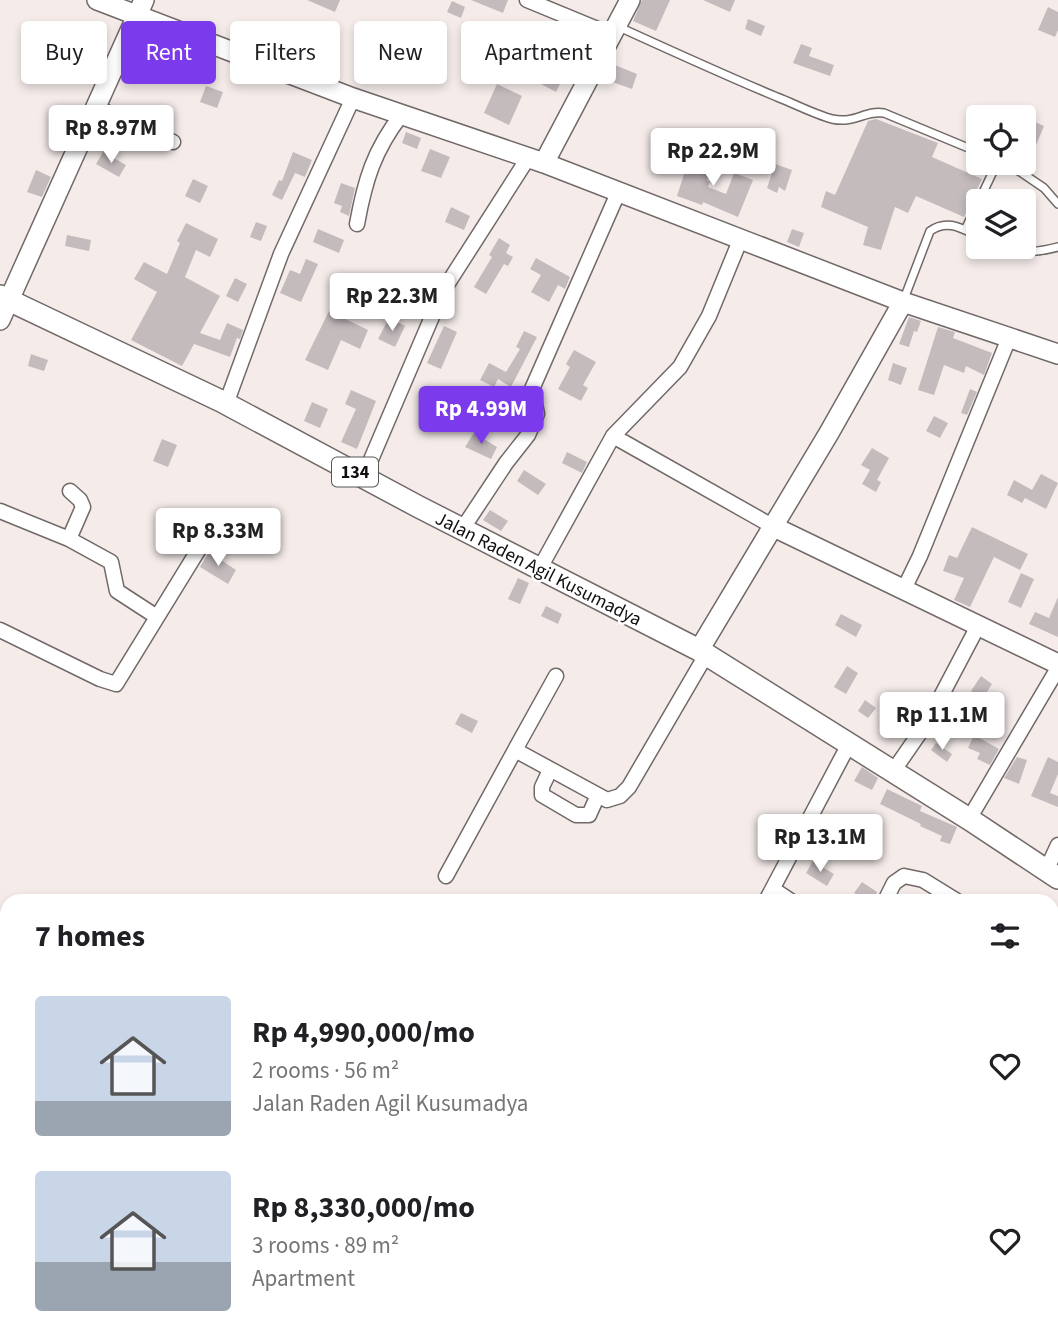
<!DOCTYPE html>
<html lang="en">
<head>
<meta charset="utf-8">
<style>
  body { margin:0; font-family:"Source Sans 3",sans-serif; background:#f2f2f2; color:#202124; height:100vh; display:flex; flex-direction:column; font-size:26px; white-space:nowrap }
  * { box-sizing:border-box; margin:0 }
  p { font-size:23px; color:#757577 }
  .icon { flex:none; width:38px; height:38px; fill:none; stroke:currentColor; stroke-width:2; stroke-linecap:round; stroke-linejoin:round }
  .map { position:relative; flex:1; overflow:hidden }
  .details { position:absolute; left:0px; top:894px; width:1059px; height:450px; display:flex; flex-direction:column; background:#fff; border-radius:21px 21px 0 0; box-shadow:0 4px 10px #0003 }
  .details>* { flex:none }
  .banner { position:absolute; left:21px; top:21px; width:700px; height:63px; display:flex; gap:14px }
  .buttons { position:absolute; left:966px; top:105px; display:grid; gap:14px }
  .buttons a { display:grid; place-items:center; width:70px; height:70px; border-radius:7px; background:#fff; box-shadow:0 4px 10px #0003; font-size:35px }
  .price { position:absolute; translate:-50% -60px; padding:0 16px; border-radius:7px; background:#fff; color:#222; font-size:23px; line-height:46px; filter:drop-shadow(0 2px 4px #0008) }
  .price::after { content:''; position:absolute; left:50%; top:42px; width:21px; height:16px; margin-left:-10px; background:inherit; clip-path:polygon(0 0,100% 0,50% 100%) }
  .price.active { background:#7c3aed; color:#fff }
  ul { padding:0; list-style:none }
  li { display:flex; align-items:center; gap:21px; height:175px; padding:0 35px }
  li span { display:grid; place-items:center; flex:none; width:196px; height:140px; border-radius:7px; color:#555 }
  li>.icon { margin-inline-start:auto }
  span .icon { width:84px; height:84px; fill:#fffc; stroke-width:1 }
  li b { font-size:30px }
  h2 { display:flex; justify-content:space-between; align-items:center; height:84px; padding:0 35px; font-size:30px }
  .pill { padding:0 24px; border-radius:7px; background:#fff; box-shadow:0 4px 10px #0003; font-size:24px; line-height:63px }
  .pill.active { background:#7c3aed; color:#fff }
  .map>svg:first-child { display:block }
  .building { fill:#c4bbbd }
  .lines { fill:none; stroke-linecap:round; stroke-linejoin:round }
  .lane-casing { stroke:#716968; stroke-width:10 }
  .street-casing { stroke:#716968; stroke-width:17 }
  .secondary-casing { stroke:#716968; stroke-width:22 }
  .primary-casing { stroke:#716968; stroke-width:24 }
  .lane { stroke:#fff; stroke-width:7 }
  .street { stroke:#fff; stroke-width:14 }
  .secondary { stroke:#fff; stroke-width:19 }
  .primary { stroke:#fff; stroke-width:21 }
  .labels { text-anchor:middle; stroke-width:5; stroke-linejoin:round; paint-order:stroke }
  .shield { fill:#fff; stroke:#595756; stroke-width:2 }
  .shield-label { font-size:18px; font-weight:bold; fill:#120f0e }
  .street-label { font-size:19px; fill:#120f0e; stroke:#fff }
</style>
</head>
<body>
<div class="map">
<svg width="1058" height="1343" viewBox="0 0 1058 1343">
  <rect width="100%" height="100%" fill="#f5ecea"/>
  <!-- building -->
  <path class="building" d="M 307,0 L 340,0 L 335,12 Z
    M 471,0 L 508,0 L 503,13 Z
    M 642,0 L 670,0 L 656,31 L 633,21 Z
    M 703,0 L 735,0 L 730,12 Z
    M 452,1 L 465,7 L 461,18 L 447,12 Z
    M 1048,7 L 1058,12 L 1058,30 L 1055,37 L 1038,30 Z
    M 748,19 L 765,26 L 761,36 L 745,29 Z
    M 506,23 L 544,39 L 551,25 L 582,40 L 556,92 L 541,84 L 554,58 L 536,50 L 530,62 L 520,57 L 522,53 L 497,42 Z
    M 801,44 L 812,48 L 809,56 L 834,65 L 830,76 L 793,63 Z
    M 610,63 L 637,74 L 632,89 L 604,79 Z
    M 497,84 L 522,96 L 509,125 L 484,113 Z
    M 206,86 L 223,92 L 217,108 L 200,102 Z
    M 1024,117 L 1044,126 L 1032,155 L 1024,152 Z
    M 876,119 L 938,143 L 932,157 L 982,179 L 964,217 L 916,196 L 908,213 L 895,207 L 881,250 L 863,245 L 868,227 L 821,207 L 826,191 L 835,195 L 868,121 Z
    M 406,132 L 421,138 L 417,149 L 402,143 Z
    M 430,149 L 450,157 L 441,178 L 421,171 Z
    M 103,152 L 126,165 L 119,177 L 96,164 Z
    M 293,152 L 312,160 L 305,177 L 295,173 L 282,200 L 272,195 L 279,180 L 282,181 Z
    M 694,155 L 715,162 L 707,181 L 710,181 L 708,187 L 726,194 L 734,173 L 753,180 L 738,217 L 703,202 L 702,205 L 677,196 L 684,174 L 687,174 Z
    M 775,164 L 792,170 L 785,191 L 779,187 L 777,193 L 767,188 Z
    M 36,170 L 51,177 L 42,197 L 27,192 Z
    M 193,179 L 208,186 L 200,203 L 185,196 Z
    M 341,183 L 355,188 L 349,216 L 340,212 L 342,206 L 334,203 Z
    M 451,207 L 470,216 L 464,230 L 445,222 Z
    M 256,222 L 267,226 L 261,241 L 250,237 Z
    M 186,223 L 218,239 L 210,257 L 196,250 L 185,277 L 220,296 L 200,333 L 220,340 L 227,323 L 243,330 L 240,339 L 237,338 L 230,357 L 194,344 L 182,366 L 131,340 L 157,292 L 134,279 L 144,262 L 167,274 L 180,243 L 177,241 Z
    M 318,229 L 344,240 L 339,253 L 313,242 Z
    M 792,229 L 804,233 L 799,247 L 787,242 Z
    M 67,235 L 91,240 L 89,251 L 65,246 Z
    M 499,238 L 510,245 L 506,253 L 513,257 L 508,266 L 504,264 L 486,294 L 474,287 L 492,257 L 489,255 Z
    M 536,258 L 570,277 L 565,289 L 558,285 L 549,302 L 531,292 L 541,275 L 530,269 Z
    M 306,259 L 318,264 L 301,302 L 280,293 L 290,270 L 300,274 Z
    M 235,278 L 247,284 L 238,302 L 226,296 Z
    M 329,311 L 368,330 L 360,349 L 341,340 L 328,370 L 305,360 Z
    M 909,317 L 921,321 L 917,332 L 914,331 L 909,347 L 899,344 Z
    M 389,318 L 405,326 L 395,347 L 378,339 Z
    M 444,326 L 457,332 L 441,369 L 427,363 Z
    M 938,327 L 955,332 L 953,338 L 992,353 L 984,375 L 966,366 L 964,373 L 944,365 L 934,395 L 918,390 Z
    M 524,331 L 537,337 L 511,387 L 498,379 L 494,387 L 480,380 L 489,363 L 506,372 L 520,349 L 516,347 Z
    M 574,350 L 596,362 L 583,385 L 588,388 L 581,401 L 558,389 L 570,367 L 566,364 Z
    M 31,354 L 48,360 L 44,371 L 28,366 Z
    M 893,363 L 907,368 L 901,385 L 888,380 Z
    M 970,389 L 977,392 L 967,415 L 961,413 Z
    M 351,390 L 376,401 L 357,449 L 341,442 L 356,409 L 345,404 Z
    M 312,402 L 328,409 L 320,428 L 304,421 Z
    M 934,416 L 948,423 L 940,438 L 926,431 Z
    M 474,433 L 497,447 L 491,459 L 465,447 Z
    M 162,439 L 177,445 L 168,467 L 153,461 Z
    M 872,448 L 889,458 L 877,480 L 881,482 L 876,492 L 862,484 L 870,470 L 861,465 Z
    M 567,452 L 587,462 L 582,473 L 562,463 Z
    M 524,470 L 546,484 L 538,495 L 517,481 Z
    M 1041,474 L 1058,483 L 1046,509 L 1025,498 L 1022,503 L 1007,495 L 1014,480 L 1032,490 Z
    M 490,510 L 508,521 L 501,531 L 483,520 Z
    M 972,527 L 1028,554 L 1020,570 L 994,557 L 970,607 L 954,600 L 964,578 L 943,571 L 949,555 L 957,558 Z
    M 209,552 L 236,570 L 228,584 L 200,567 Z
    M 1021,573 L 1034,579 L 1021,608 L 1008,602 Z
    M 518,578 L 529,583 L 520,604 L 508,599 Z
    M 1058,597 L 1058,637 L 1029,624 L 1035,612 L 1049,618 Z
    M 546,606 L 562,614 L 558,624 L 541,616 Z
    M 841,614 L 862,625 L 856,637 L 835,625 Z
    M 847,666 L 858,673 L 846,694 L 834,687 Z
    M 981,676 L 992,684 L 983,698 L 971,691 Z
    M 865,700 L 876,708 L 868,718 L 858,711 Z
    M 946,707 L 955,712 L 945,731 L 936,726 Z
    M 905,711 L 919,717 L 908,732 L 898,724 Z
    M 461,713 L 478,721 L 472,733 L 455,724 Z
    M 974,735 L 999,749 L 990,765 L 977,759 L 980,753 L 968,748 Z
    M 936,743 L 952,754 L 947,762 L 931,750 Z
    M 1017,757 L 1027,760 L 1019,784 L 1004,778 Z
    M 1048,757 L 1058,762 L 1058,774 L 1050,793 L 1058,796 L 1058,807 L 1031,796 Z
    M 862,767 L 878,778 L 872,790 L 854,781 Z
    M 887,789 L 922,806 L 920,811 L 957,827 L 950,844 L 940,841 L 942,836 L 920,826 L 921,824 L 880,804 Z
    M 850,824 L 870,836 L 864,846 L 844,833 Z
    M 813,861 L 834,874 L 827,886 L 806,873 Z
    M 862,882 L 877,892 L 872,901 L 858,901 L 861,897 L 854,893 Z"/>
  <g class="lines">
    <defs>
      <path id="lane" d="M 619,27 C 672,51 724,75 777,97 C 795,104 814,114 832,119 C 856,124 864,110 884,113 L 978,152
        M 1007,163 L 1044,188 L 1058,204
        M 979,201 L 997,163
        M 965,230 L 978,202
        M 1003,247 C 1022,254 1039,252 1058,247
        M 904,299 L 930,231 C 947,219 961,228 978,236"/>
      <path id="street" d="M 527,0 L 612,35
        M 95,107 L 173,142
        M 357,224 C 365,180 374,150 402,114
        M 226,404 L 281,254 L 353,98
        M 613,436 L 774,527
        M 364,476 L 443,291 L 528,158
        M 0,511 L 69,539 L 111,562 L 117,591 L 157,617
        M 463,528 L 506,463 L 528,435 L 537,414 L 532,389 L 618,193
        M 69,539 L 83,507 L 80,500 L 70,491
        M 540,568 L 613,436 L 680,367 L 709,316 L 741,238
        M 903,591 L 920,556 L 1009,338
        M 0,630 L 100,679 L 116,684 L 210,531
        M 515,750 L 556,676
        M 550,770 L 542,787 L 542,795 L 576,815 L 589,815 L 598,795
        M 892,773 L 928,721 L 978,626
        M 969,819 L 1058,668
        M 1046,871 L 1058,845
        M 446,876 L 515,750 L 607,800 L 620,796 L 629,787 L 706,655
        M 773,889 L 791,901
        M 766,901 L 849,744
        M 885,901 L 894,883 L 904,876 L 923,880 L 957,901
        M 1052,971 L 1058,962
        M 1052,1131 L 1058,1116
        M 1052,1196 L 1058,1199
        M 1052,1276 L 1058,1278
        M 961,1337 L 965,1343"/>
      <path id="secondary" d="M 97,0 L 353,98 L 544,163 L 903,302
        M 544,163 L 630,0
        M 0,320 L 144,0
        M 774,527 L 1058,664
        M 699,650 L 829,433 L 903,302 L 1058,354"/>
      <path id="primary" d="M 0,296 L 221,401 L 419,507 L 699,650 L 969,819 L 1058,878"/>
    </defs>
    <!-- lane casing -->
    <use href="#lane" class="lane-casing"/>
    <!-- street casing -->
    <use href="#street" class="street-casing"/>
    <!-- secondary casing -->
    <use href="#secondary" class="secondary-casing"/>
    <!-- primary casing -->
    <use href="#primary" class="primary-casing"/>
    <!-- lane -->
    <use href="#lane" class="lane"/>
    <!-- street -->
    <use href="#street" class="street"/>
    <!-- secondary -->
    <use href="#secondary" class="secondary"/>
    <!-- primary -->
    <use href="#primary" class="primary"/>
  </g>
  <g class="labels">
    <!-- shield labels -->
    <rect class="shield" x="332" y="457.5" width="46" height="29" rx="5"/>
    <g class="shield-label">
      <text x="355" y="478">134</text>
    </g>
    <!-- street labels -->
    <g class="street-label">
      <text transform="translate(539 568) rotate(27)" y="7">Jalan Raden Agil Kusumadya</text>
    </g>
  </g>
</svg>
<div class="buttons">
<a><svg class="icon" aria-label="locate" viewBox="0 0 24 24"><circle cx="12" cy="12" r="6"/><path d="M12 2v4M12 18v4M2 12h4M18 12h4"/></svg></a>
<a><svg class="icon" aria-label="layers" viewBox="0 0 24 24"><path d="M12 4l9 5-9 5-9-5zM3 14l9 5 9-5"/></svg></a>
</div>
<b class="price" style="left:111px;top:165px">Rp 8.97M</b>
<b class="price" style="left:713px;top:188px">Rp 22.9M</b>
<b class="price" style="left:392px;top:333px">Rp 22.3M</b>
<b class="price active" style="left:481px;top:446px">Rp 4.99M</b>
<b class="price" style="left:218px;top:568px">Rp 8.33M</b>
<b class="price" style="left:942px;top:752px">Rp 11.1M</b>
<b class="price" style="left:820px;top:874px">Rp 13.1M</b>
<div class="banner">
<a class="pill">Buy</a>
<a class="pill active">Rent</a>
<a class="pill">Filters</a>
<a class="pill">New</a>
<a class="pill">Apartment</a>
</div>
<section class="details">
<h2>7 homes<svg class="icon" aria-label="filters" viewBox="0 0 24 24"><path d="M4 7h16M4 17h16"/><circle cx="9" cy="7" r="2"/><circle cx="15" cy="17" r="2"/></svg></h2>
<ul>
<li><span style="background:linear-gradient(#c9d6e8 75%,#9aa5b1 0)"><svg class="icon" aria-label="home" viewBox="0 0 24 24"><path d="M3 11l9-7 9 7M6 9v11h12V9"/></svg></span><div><b>Rp 4,990,000/mo</b><p>2 rooms · 56 m²</p><p>Jalan Raden Agil Kusumadya</p></div><svg class="icon" aria-label="heart" viewBox="0 0 24 24"><path d="M12 20l-8-8c-3-5 5-10 8-4 3-6 11-1 8 4z"/></svg></li>
<li><span style="background:linear-gradient(#c9d6e8 65%,#9aa5b1 0)"><svg class="icon" aria-label="home" viewBox="0 0 24 24"><path d="M3 11l9-7 9 7M6 9v11h12V9"/></svg></span><div><b>Rp 8,330,000/mo</b><p>3 rooms · 89 m²</p><p>Apartment</p></div><svg class="icon" aria-label="heart" viewBox="0 0 24 24"><path d="M12 20l-8-8c-3-5 5-10 8-4 3-6 11-1 8 4z"/></svg></li>
</ul>
</section>
</div>
</body>
</html>
